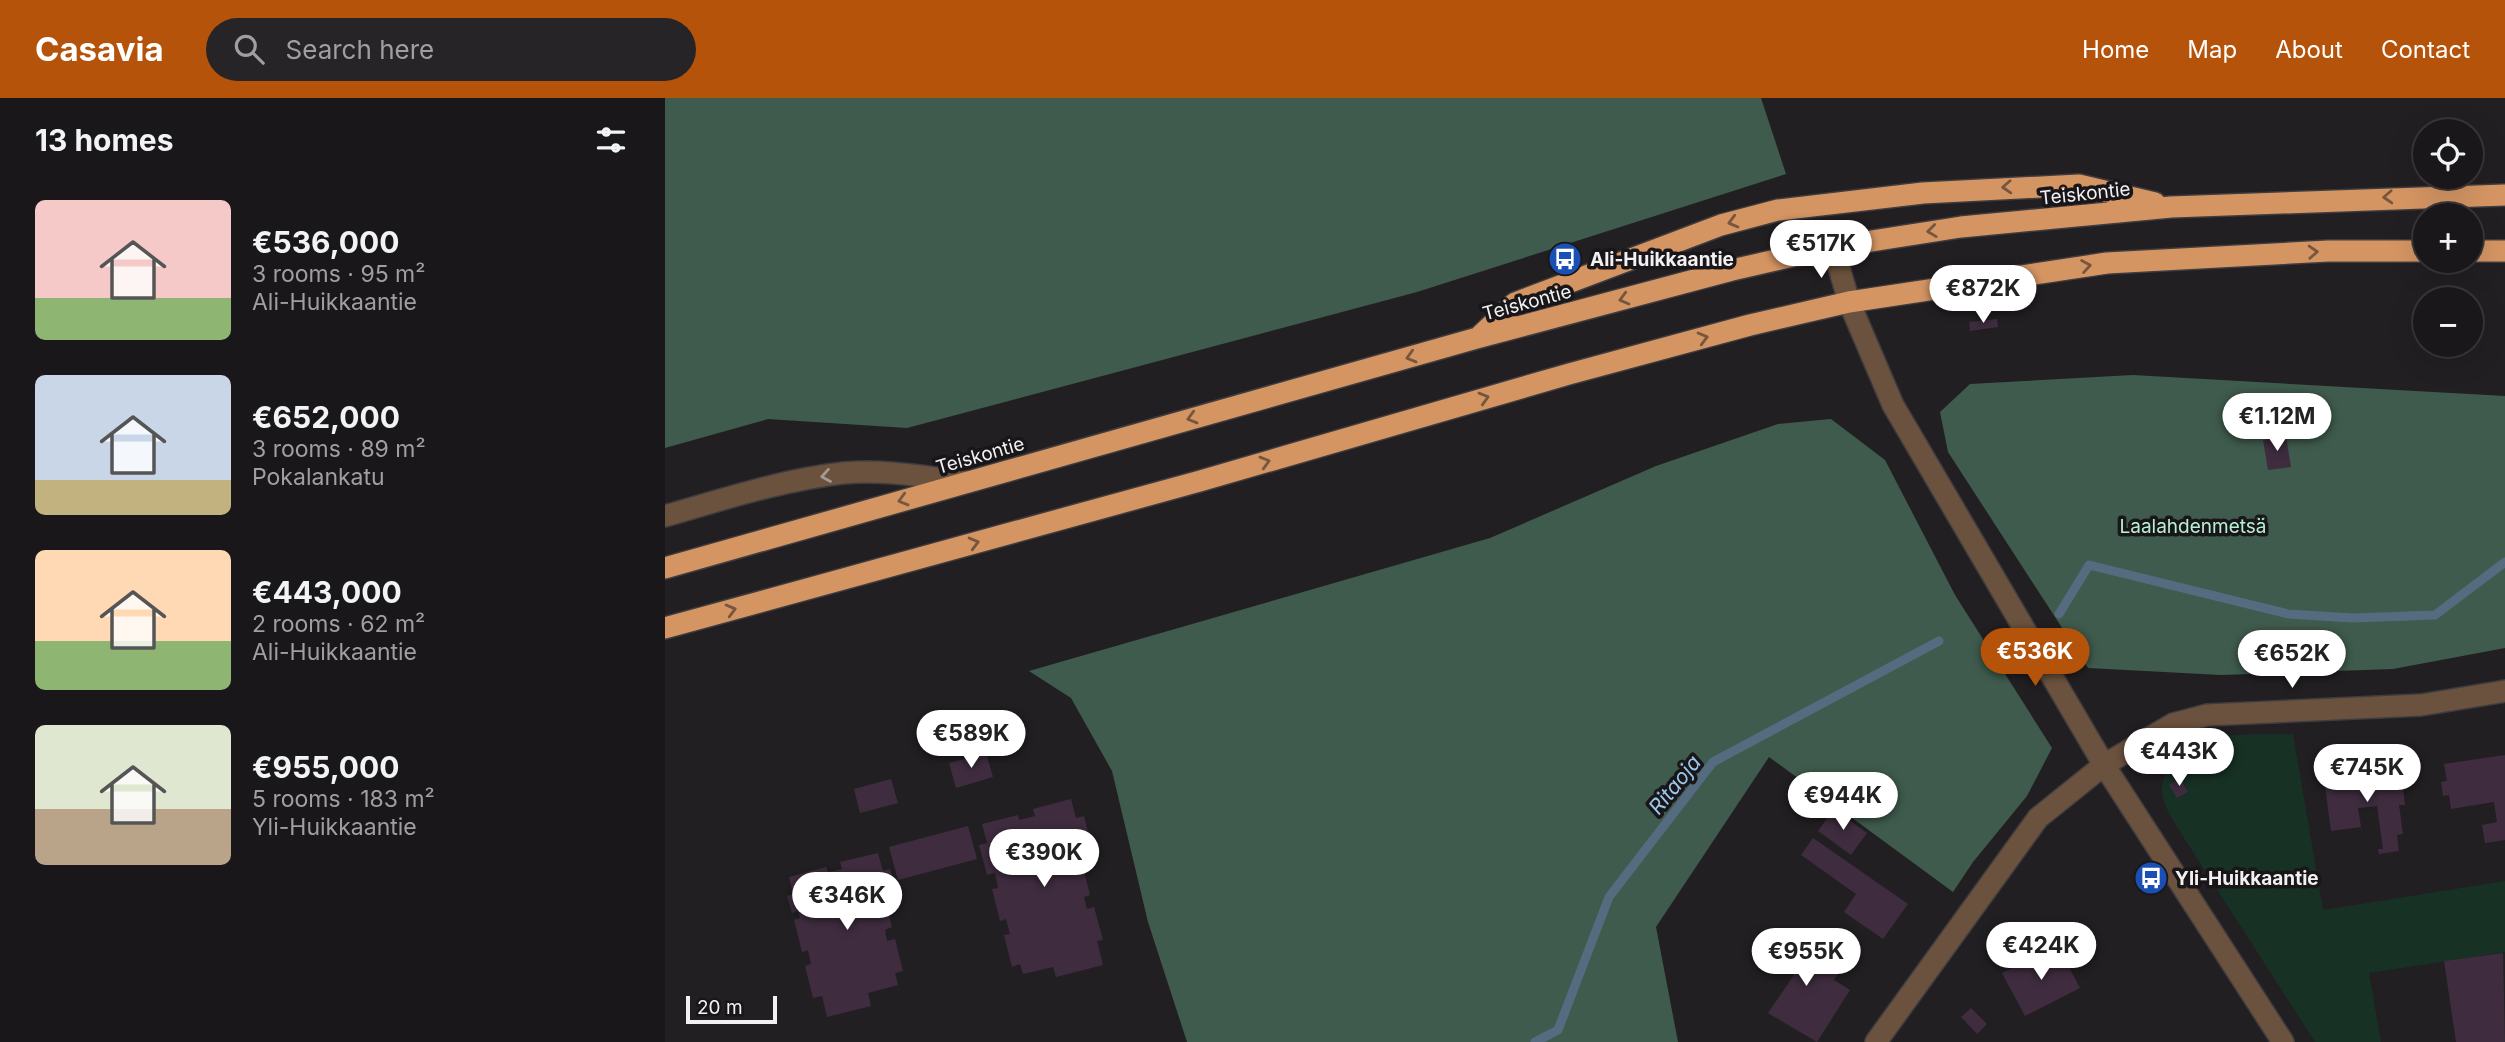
<!DOCTYPE html>
<html lang="en">
<head>
<meta charset="utf-8">
<style>
  body { margin:0; font-family:Inter,sans-serif; background:#272427; color:#f1f3f6; height:100vh; display:flex; flex-direction:column; font-size:26px; white-space:nowrap }
  * { box-sizing:border-box; margin:0 }
  p { font-size:23px; color:#9f9fa2 }
  .icon { flex:none; width:38px; height:38px; fill:none; stroke:currentColor; stroke-width:2; stroke-linecap:round; stroke-linejoin:round }
  .map { position:relative; flex:1; overflow:hidden }
  .side { display:flex; flex-direction:column; background:#1a171a; width:665px }
  .side>* { flex:none }
  .tools { position:absolute; left:1748px; top:21px; display:grid; gap:14px }
  .tools a { display:grid; place-items:center; width:70px; height:70px; border-radius:50%; background:#1a171a; box-shadow:0 7px 28px #0002,0 0 0 2px #383639; font-size:35px }
  .scale { position:absolute; left:21px; bottom:18px; width:91px; box-sizing:border-box; padding-left:7px; border:4px solid #f3f0f2; border-top:0; font-size:19px; line-height:24px; white-space:nowrap; color:#f3f0f2; -webkit-text-stroke:5px #191619; paint-order:stroke }
  .price { position:absolute; translate:-50% -60px; padding:0 16px; border-radius:24px; background:#fff; color:#222; font-size:23px; line-height:46px; filter:drop-shadow(0 2px 4px #0008) }
  .price::after { content:''; position:absolute; left:50%; top:42px; width:21px; height:16px; margin-left:-10px; background:inherit; clip-path:polygon(0 0,100% 0,50% 100%) }
  .price.on { background:#b45309; color:#fff }
  ul { padding:0; list-style:none }
  li { display:flex; align-items:center; gap:21px; height:175px; padding:0 35px }
  li span { display:grid; place-items:center; flex:none; width:196px; height:140px; border-radius:10px; color:#555 }
  li>.icon { margin-inline-start:auto }
  span .icon { width:84px; height:84px; fill:#fffc; stroke-width:1 }
  li b { font-size:30px }
  h2 { display:flex; justify-content:space-between; align-items:center; height:84px; padding:0 35px; font-size:30px }
  header { display:flex; align-items:center; gap:42px; box-sizing:border-box; height:98px; padding:0 35px; background:#b45309; color:#fff }
  header strong { font-size:33px }
  nav { display:flex; gap:38px; margin-inline-start:auto; font-size:24px }
  .search { width:490px; height:63px; background:#272427; display:flex; align-items:center; gap:18px; box-sizing:border-box; padding:0 24px; border-radius:38px; color:#9f9fa2; font-size:26px }
  main { display:flex; flex:1; min-height:0 }
  .map>svg:first-child { display:block }
  .green { fill:#173125 }
  .forest { fill:#3f5b4d }
  .lines { fill:none; stroke-linecap:round; stroke-linejoin:round }
  .stream { stroke:#556c80; stroke-width:9 }
  .building { fill:#3f2d3f }
  .minor-casing { stroke:#3f3c3f; stroke-width:24 }
  .highway-casing { stroke:#3f3c3f; stroke-width:24 }
  .minor { stroke:#6b523e; stroke-width:21 }
  .highway { stroke:#d59563; stroke-width:21 }
  .oneway { stroke:#77563e }
  .oneway2 { stroke:#a8998f }
  .labels { text-anchor:middle; stroke-width:7; stroke-linejoin:round; paint-order:stroke }
  .street-label { font-size:19px; fill:#f3f0f2; stroke:#191619 }
  .poi-label { font-size:19px; font-weight:bold; fill:#f3f0f2; stroke:#191619; text-anchor:start }
  .park-label { font-size:19px; fill:#b7f1d3; stroke:#191619 }
  .water-label { font-size:21px; font-style:italic; fill:#9ac6ec; stroke:#191619 }
</style>
</head>
<body>
<header>
<strong>Casavia</strong>
<div class="search"><svg class="icon" aria-label="search" viewBox="0 0 24 24"><circle cx="10" cy="10" r="6"/><path d="M15 15l6 6"/></svg>Search here</div>
<nav><a>Home</a><a>Map</a><a>About</a><a>Contact</a></nav>
</header>
<main>
<section class="side">
<h2>13 homes<svg class="icon" aria-label="filters" viewBox="0 0 24 24"><path d="M4 7h16M4 17h16"/><circle cx="9" cy="7" r="2"/><circle cx="15" cy="17" r="2"/></svg></h2>
<ul>
<li><span style="background:linear-gradient(#f6c9c9 70%,#8fb573 0)"><svg class="icon" aria-label="home" viewBox="0 0 24 24"><path d="M3 11l9-7 9 7M6 9v11h12V9"/></svg></span><div><b>€536,000</b><p>3 rooms · 95 m²</p><p>Ali-Huikkaantie</p></div></li>
<li><span style="background:linear-gradient(#c9d6e8 75%,#c2b280 0)"><svg class="icon" aria-label="home" viewBox="0 0 24 24"><path d="M3 11l9-7 9 7M6 9v11h12V9"/></svg></span><div><b>€652,000</b><p>3 rooms · 89 m²</p><p>Pokalankatu</p></div></li>
<li><span style="background:linear-gradient(#ffd9b3 65%,#8fb573 0)"><svg class="icon" aria-label="home" viewBox="0 0 24 24"><path d="M3 11l9-7 9 7M6 9v11h12V9"/></svg></span><div><b>€443,000</b><p>2 rooms · 62 m²</p><p>Ali-Huikkaantie</p></div></li>
<li><span style="background:linear-gradient(#dfe7d0 60%,#b9a48a 0)"><svg class="icon" aria-label="home" viewBox="0 0 24 24"><path d="M3 11l9-7 9 7M6 9v11h12V9"/></svg></span><div><b>€955,000</b><p>5 rooms · 183 m²</p><p>Yli-Huikkaantie</p></div></li>
</ul>
</section>
<div class="map">
<svg width="1840" height="944" viewBox="0 0 1840 944">
  <rect width="100%" height="100%" fill="#221f22"/>
  <!-- green -->
  <path class="green" d="M 1628,636 L 1658,812 L 1840,783 L 1840,854 L 1704,875 L 1716,944 L 1650,944 L 1512,729 C 1498,706 1489,689 1507,666 C 1536,630 1587,637 1628,636 Z"/>
  <!-- forest -->
  <path class="forest" d="M 0,0 L 1096,0 L 1121,76 L 752,194 L 242,330 L 103,321 L 0,350 Z
    M 1468,277 L 1840,298 L 1840,550 L 1728,571 L 1556,577 L 1423,570 L 1283,354 L 1275,314 L 1305,286 Z
    M 1166,321 L 1220,362 L 1290,497 L 1387,650 L 1362,698 L 1308,764 L 1288,794 L 1104,659 L 991,829 L 1013,944 L 522,944 L 483,824 L 447,673 L 406,600 L 364,573 L 825,440 L 991,368 L 1113,326 Z"/>
  <g class="lines">
    <!-- stream -->
    <path class="stream" d="M 1394,516 L 1424,467 L 1623,516 L 1688,520 L 1770,517 L 1840,464
      M 870,944 L 893,932 L 944,799 L 1048,664 L 1274,543"/>
  </g>
  <!-- building -->
  <path class="building" d="M 1332,221 L 1333,229 L 1305,233 L 1304,224 Z
    M 1621,338 L 1626,369 L 1603,372 L 1598,342 Z
    M 321,655 L 328,679 L 291,690 L 284,665 Z
    M 1840,657 L 1840,742 L 1820,745 L 1817,727 L 1832,724 L 1829,704 L 1786,711 L 1784,697 L 1778,698 L 1776,684 L 1782,683 L 1779,666 Z
    M 1722,672 L 1724,684 L 1737,682 L 1740,707 L 1734,707 L 1738,736 L 1732,737 L 1734,753 L 1714,756 L 1713,751 L 1718,751 L 1712,708 L 1693,710 L 1696,729 L 1666,733 L 1659,681 Z
    M 1515,680 L 1523,694 L 1512,700 L 1504,687 Z
    M 226,681 L 233,705 L 195,715 L 189,691 Z
    M 406,701 L 411,720 L 419,718 L 427,750 L 420,752 L 422,761 L 409,764 L 410,768 L 417,766 L 425,797 L 419,799 L 422,811 L 429,809 L 438,842 L 432,843 L 438,867 L 391,879 L 388,869 L 358,876 L 355,866 L 347,869 L 339,837 L 345,836 L 341,821 L 335,823 L 327,791 L 333,790 L 330,775 L 322,777 L 314,747 L 322,745 L 317,726 L 353,717 L 354,722 L 370,718 L 368,711 Z
    M 1169,711 L 1202,735 L 1186,757 L 1153,733 Z
    M 303,728 L 312,761 L 233,782 L 224,749 Z
    M 1148,740 L 1243,806 L 1218,841 L 1179,814 L 1191,796 L 1136,757 Z
    M 213,755 L 218,773 L 225,771 L 234,804 L 228,805 L 230,814 L 224,816 L 227,829 L 220,832 L 222,843 L 230,841 L 238,873 L 230,875 L 233,887 L 203,895 L 206,908 L 162,919 L 157,898 L 148,900 L 140,868 L 146,866 L 143,852 L 137,854 L 129,822 L 135,820 L 133,813 L 127,815 L 122,798 L 128,796 L 124,779 L 161,769 L 163,774 L 177,771 L 175,764 Z
    M 1116,832 L 1175,872 L 1169,882 L 1185,892 L 1152,944 L 1103,915 L 1129,877 L 1098,858 Z
    M 1395,852 L 1415,890 L 1360,918 L 1337,875 L 1358,865 L 1360,870 Z
    M 1838,855 L 1840,944 L 1791,944 L 1779,863 Z
    M 1306,910 L 1322,926 L 1312,936 L 1296,919 Z"/>
  <g class="lines">
    <defs>
      <path id="minor" d="M 1168,149 L 1184,204 L 1228,307 L 1439,667 L 1618,944
        M 0,418 C 59,401 117,382 178,375 C 219,371 262,379 302,384
        M 1211,944 L 1373,720 L 1439,667 L 1508,626 L 1542,617 L 1756,607 L 1840,593"/>
      <path id="highway" d="M 1806,153 L 1840,153
        M 816,237 L 850,205 L 1056,127 L 1113,112 L 1258,95 L 1414,87 L 1490,105
        M 0,470 L 812,240 L 1067,172 L 1168,149 L 1296,129 L 1506,109 L 1840,97
        M 0,530 L 535,383 L 904,276 L 1085,227 L 1184,204 L 1442,165 L 1663,153 L 1760,153"/>
    </defs>
    <!-- minor casing -->
    <use href="#minor" class="minor-casing"/>
    <!-- highway casing -->
    <use href="#highway" class="highway-casing"/>
    <!-- minor -->
    <use href="#minor" class="minor"/>
    <!-- highway -->
    <use href="#highway" class="highway"/>
  </g>
  <!-- one-way arrows -->
  <defs><path id="oneway-chevron" d="M-2-3.5L2.5 0L-2 3.5" fill="none" stroke-width="1.6" stroke-linecap="round" stroke-linejoin="round" transform="scale(1.75)"/></defs>
  <g class="oneway">
    <use href="#oneway-chevron" transform="translate(1342 89) rotate(177)"/>
    <use href="#oneway-chevron" transform="translate(1723 99) rotate(177)"/>
    <use href="#oneway-chevron" transform="translate(1068 124) rotate(165)"/>
    <use href="#oneway-chevron" transform="translate(1267 133) rotate(173)"/>
    <use href="#oneway-chevron" transform="translate(1648 154) rotate(-3)"/>
    <use href="#oneway-chevron" transform="translate(1421 168) rotate(-9)"/>
    <use href="#oneway-chevron" transform="translate(959 201) rotate(165)"/>
    <use href="#oneway-chevron" transform="translate(1038 240) rotate(-15)"/>
    <use href="#oneway-chevron" transform="translate(746 259) rotate(164)"/>
    <use href="#oneway-chevron" transform="translate(819 300) rotate(-16)"/>
    <use href="#oneway-chevron" transform="translate(527 320) rotate(164)"/>
    <use href="#oneway-chevron" transform="translate(600 364) rotate(-16)"/>
    <use href="#oneway-chevron" transform="translate(238 402) rotate(164)"/>
    <use href="#oneway-chevron" transform="translate(309 445) rotate(-15)"/>
    <use href="#oneway-chevron" transform="translate(66 512) rotate(-15)"/>
  </g>
  <use class="oneway2" href="#oneway-chevron" transform="translate(161 378) rotate(170)"/>
  <!-- icons -->
  <defs>
    <symbol id="bus-disc" viewBox="-11 -11 22 22"><circle r="9.5" fill="#1a4fb4" stroke="#191619"/><path d="M-5-6H5V4H4V6H2V4H-2V6H-4V4H-5ZM-3.5-4V0h7V-4ZM-3.5 1.2v1.5H-2V1.2ZM2 1.2v1.5H3.5V1.2Z" fill="#fff"/></symbol>
  </defs>
  <g fill-rule="evenodd">
    <use href="#bus-disc" x="881" y="142" width="38" height="38"/>
    <use href="#bus-disc" x="1467" y="761" width="38" height="38"/>
  </g>
  <g class="labels">
    <!-- street labels -->
    <g class="street-label">
      <text transform="translate(1420 95) rotate(-6)" y="7">Teiskontie</text>
      <text transform="translate(862 204) rotate(-15)" y="7">Teiskontie</text>
      <text transform="translate(315 357) rotate(-16)" y="7">Teiskontie</text>
    </g>
    <!-- poi labels -->
    <g class="poi-label">
      <text x="925" y="168">Ali-Huikkaantie</text>
      <text x="1510" y="787">Yli-Huikkaantie</text>
    </g>
    <!-- park labels -->
    <g class="park-label">
      <text x="1528" y="435">Laalahdenmetsä</text>
    </g>
    <!-- water labels -->
    <g class="water-label">
      <text transform="translate(1010 687) rotate(-51)" y="7">Ritaoja</text>
    </g>
  </g>
</svg>
<div class="tools">
<a><svg class="icon" aria-label="locate" viewBox="0 0 24 24"><circle cx="12" cy="12" r="6"/><path d="M12 2v4M12 18v4M2 12h4M18 12h4"/></svg></a>
<a>+</a>
<a>−</a>
</div>
<div class="scale">20 m</div>
<b class="price" style="left:1156px;top:182px">€517K</b>
<b class="price" style="left:1318px;top:227px">€872K</b>
<b class="price" style="left:1612px;top:355px">€1.12M</b>
<b class="price on" style="left:1370px;top:590px">€536K</b>
<b class="price" style="left:1627px;top:592px">€652K</b>
<b class="price" style="left:306px;top:672px">€589K</b>
<b class="price" style="left:1514px;top:690px">€443K</b>
<b class="price" style="left:1702px;top:706px">€745K</b>
<b class="price" style="left:1178px;top:734px">€944K</b>
<b class="price" style="left:379px;top:791px">€390K</b>
<b class="price" style="left:182px;top:834px">€346K</b>
<b class="price" style="left:1376px;top:884px">€424K</b>
<b class="price" style="left:1141px;top:890px">€955K</b>
</div>
</main>
</body>
</html>
